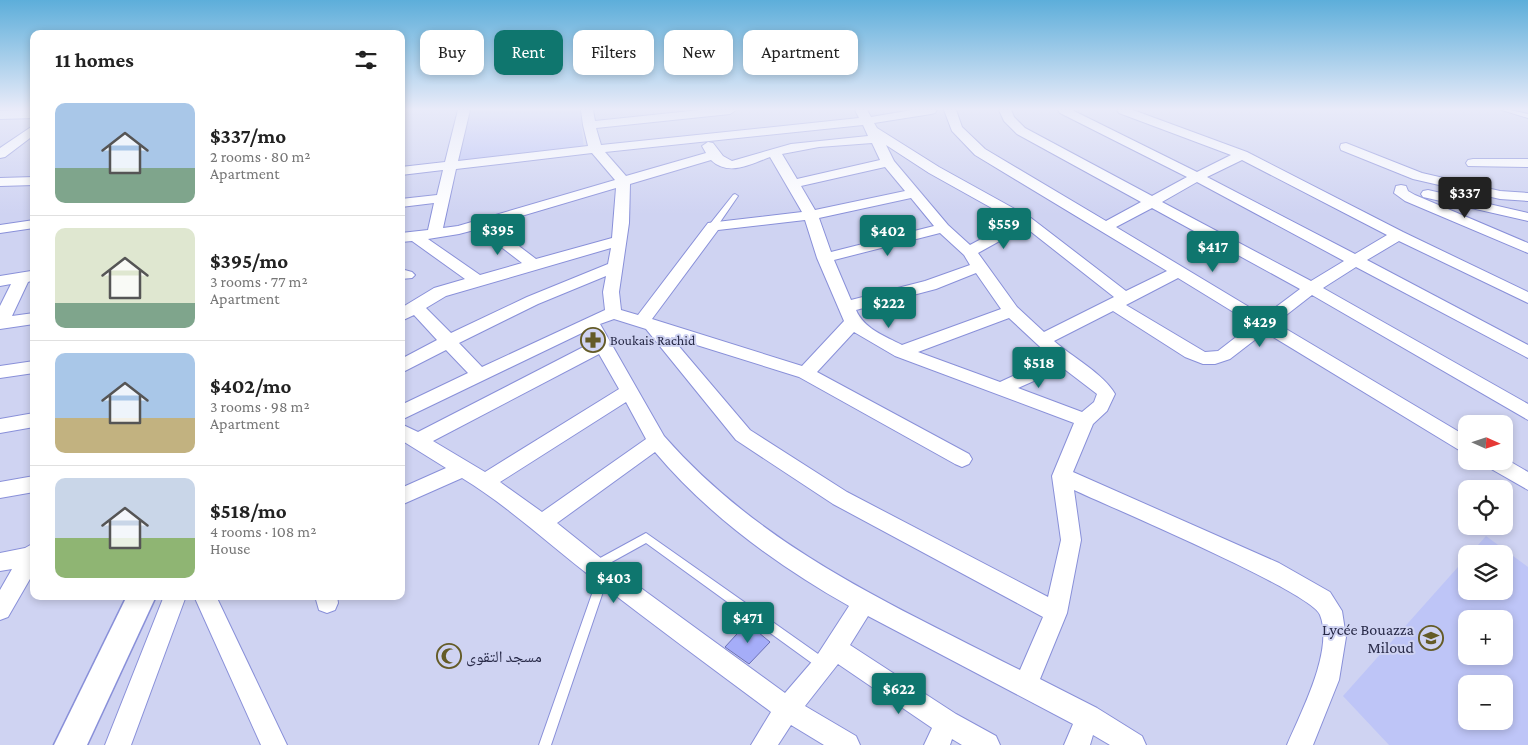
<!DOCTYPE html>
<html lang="en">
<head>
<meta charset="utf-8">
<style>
  body { margin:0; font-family:"Crimson Pro","Noto Naskh Arabic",serif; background:#f2f2f2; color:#222; height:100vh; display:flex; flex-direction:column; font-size:19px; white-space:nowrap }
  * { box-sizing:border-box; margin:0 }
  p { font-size:16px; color:#767676 }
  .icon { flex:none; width:28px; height:28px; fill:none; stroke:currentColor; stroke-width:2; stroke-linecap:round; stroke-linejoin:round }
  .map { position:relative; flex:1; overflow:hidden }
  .side { position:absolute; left:30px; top:30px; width:375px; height:570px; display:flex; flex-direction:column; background:#fff; border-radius:10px; box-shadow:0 2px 8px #0003 }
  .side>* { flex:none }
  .guide { position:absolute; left:420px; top:30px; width:475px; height:45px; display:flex; gap:10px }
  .needle { width:32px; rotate:93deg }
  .controls { position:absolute; left:1458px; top:415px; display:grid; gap:10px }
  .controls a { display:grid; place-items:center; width:55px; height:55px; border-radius:10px; background:#fff; box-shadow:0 2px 8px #0003; font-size:25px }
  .price { position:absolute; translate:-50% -42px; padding:0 11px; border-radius:5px; background:#0f766e; color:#fff; font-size:16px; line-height:32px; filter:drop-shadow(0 1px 2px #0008) }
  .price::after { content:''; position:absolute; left:50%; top:30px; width:15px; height:11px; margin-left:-8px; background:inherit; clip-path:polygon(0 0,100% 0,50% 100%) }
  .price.active { background:#222; color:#fff }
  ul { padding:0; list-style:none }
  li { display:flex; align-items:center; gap:15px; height:125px; padding:0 25px }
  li+li { border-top:1px solid #e0e0e0 }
  li span { display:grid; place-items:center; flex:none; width:140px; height:100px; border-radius:10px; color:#555 }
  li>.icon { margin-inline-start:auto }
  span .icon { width:60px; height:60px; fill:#fffc; stroke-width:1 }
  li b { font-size:21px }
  h2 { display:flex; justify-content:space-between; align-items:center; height:60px; padding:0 25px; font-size:21px }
  .tag { padding:0 18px; border-radius:10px; background:#fff; box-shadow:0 2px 8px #0003; font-size:18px; line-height:45px }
  .tag.active { background:#0f766e; color:#fff }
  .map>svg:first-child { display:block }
  .built { fill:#bec5f7; fill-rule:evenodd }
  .building { fill:#a5adf8; stroke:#6a6fb6 }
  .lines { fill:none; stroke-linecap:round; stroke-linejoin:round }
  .service-casing { stroke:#8990d9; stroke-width:2 }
  .minor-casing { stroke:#8990d9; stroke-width:2 }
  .tertiary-casing { stroke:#8990d9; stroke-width:3 }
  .service { fill:#fff; fill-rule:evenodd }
  .minor { fill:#fff; fill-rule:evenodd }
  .tertiary { fill:#fff; fill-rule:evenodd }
  .labels { text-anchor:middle; stroke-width:4; stroke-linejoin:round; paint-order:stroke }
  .poi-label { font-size:14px; fill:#282a48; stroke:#cfd3f2; text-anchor:start }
  .near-poi-label { font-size:16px; fill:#282a48; stroke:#cfd3f2; text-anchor:end }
</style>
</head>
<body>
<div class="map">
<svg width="1528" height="745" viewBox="0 0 1528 745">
  <rect width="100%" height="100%" fill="#cfd3f2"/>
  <!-- built -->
  <path class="built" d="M 469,110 L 580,110 L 584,150 L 454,166 Z
    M 1486,536 L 1528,567 L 1528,745 L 1389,745 L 1343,696 L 1466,558 L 1466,591 L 1504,591 L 1504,554 L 1470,554 ZM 1466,619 L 1504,619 L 1504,656 L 1466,656 ZM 1466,684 L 1504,684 L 1504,721 L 1466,721 Z"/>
  <!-- building -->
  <path class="building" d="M 747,623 L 770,642 L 749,664 L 725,647 Z"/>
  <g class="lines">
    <defs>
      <path id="service" d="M 1502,110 L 1510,110 L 1528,114 L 1528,118 Z
        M 735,194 L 738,196 L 716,228 L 710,228 L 710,224 L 733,195 Z
        M 646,533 L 828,661 L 830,665 L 828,669 L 824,671 L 820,669 L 646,543 L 599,569 L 595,571 L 591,569 L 590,566 L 591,563 Z
        M 604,569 L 608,571 L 609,574 L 551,745 L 539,745 L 599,574 L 600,571 Z"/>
      <path id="minor" d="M 34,110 L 34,118 L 0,119 L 0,111 Z
        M 458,110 L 470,110 L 458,161 L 588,146 L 583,125 L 581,110 L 593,110 L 595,121 L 700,110 L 736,110 L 730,114 L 596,128 L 601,145 L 859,118 L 855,110 L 867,110 L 871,117 L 912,110 L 937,110 L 935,113 L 931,114 L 874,123 L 877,128 L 939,167 L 1031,218 L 1126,291 L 1167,271 L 975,155 L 952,131 L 944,110 L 956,110 L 962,127 L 985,149 L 1106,221 L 1141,202 L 1017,134 L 1004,121 L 999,110 L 1011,110 L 1014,117 L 1025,128 L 1152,196 L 1187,177 L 1060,113 L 1058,110 L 1072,110 L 1197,172 L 1231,155 L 1119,113 L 1117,110 L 1133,110 L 1247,152 L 1403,232 L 1528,292 L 1528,303 L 1399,241 L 1367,260 L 1528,345 L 1528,358 L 1356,267 L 1323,288 L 1528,404 L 1528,420 L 1312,295 L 1276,323 L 1466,436 L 1466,452 L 1459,450 L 1265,332 L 1230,359 L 1215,364 L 1203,364 L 1185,357 L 1113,311 L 1054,341 C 1072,357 1104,374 1115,394 L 1107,411 L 1093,424 L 1073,472 L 1279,563 L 1330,592 L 1342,611 L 1346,637 L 1339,680 L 1313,745 L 1287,745 C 1301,712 1334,650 1320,615 C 1312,592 1108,506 1074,490 L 1081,540 L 1067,613 L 1040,679 L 1097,708 L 1142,736 L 1146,745 L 1110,745 L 1093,735 L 1090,745 L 1064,745 L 1073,724 L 868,616 L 850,645 L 956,714 L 996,736 L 1000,745 L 962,745 L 952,739 L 950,745 L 924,745 L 932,728 L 838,664 L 805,706 L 856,736 L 860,745 L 824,745 L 791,725 L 778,745 L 751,745 L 771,712 C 713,669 655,626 598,582 C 552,547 511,508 462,478 L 401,505 L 401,488 L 446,468 L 401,440 L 401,424 L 418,432 L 593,342 L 586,331 L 401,420 L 401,405 L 468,373 L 446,350 L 401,373 L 401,359 L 437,340 L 414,315 L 401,321 L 401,308 L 434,288 L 465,279 L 412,241 L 401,242 L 401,233 L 428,230 L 434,203 L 401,207 L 401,199 L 437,195 L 443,170 L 401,175 L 401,167 L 445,162 ZM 863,125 L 868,136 L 791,144 L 732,161 L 723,156 L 713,143 L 708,142 L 702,146 L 706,153 L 626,176 L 605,152 ZM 872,143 L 880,160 L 797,179 L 782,154 L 819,147 ZM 886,145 L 929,173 L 1015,221 L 970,245 L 948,225 L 894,161 ZM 592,153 L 615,180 L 458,226 L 443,228 L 456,169 ZM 770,157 L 802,212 L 708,223 L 638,315 L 621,310 L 619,292 L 629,223 L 630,184 L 711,160 C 729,177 751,164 770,157 ZM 1242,160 L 1387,235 L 1355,254 L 1207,177 ZM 885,167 L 905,191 L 815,210 L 801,186 ZM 1197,182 L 1344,261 L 1311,281 L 1162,202 ZM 616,188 L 612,238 L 536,259 L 491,225 ZM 911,198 L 934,226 L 831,252 L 819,218 ZM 1152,208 L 1300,289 L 1264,316 L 1116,227 ZM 805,220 L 817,258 L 844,321 L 802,366 L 652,319 L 718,230 ZM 1025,227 L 1114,297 L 1044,332 L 1017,307 L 978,253 ZM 478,229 L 522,263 L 480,275 L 428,239 L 459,234 ZM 940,233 L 964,255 L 970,265 L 925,281 L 851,300 L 834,260 ZM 611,248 L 608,264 L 527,297 L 451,333 L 426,308 L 446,296 ZM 976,273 L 1001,309 L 902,345 C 885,336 864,329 856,310 L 936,289 ZM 606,276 L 603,292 L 605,310 L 482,367 L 459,343 L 538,304 ZM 1178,278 L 1253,324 L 1218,351 L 1205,352 L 1126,305 ZM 1009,318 L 1052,358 L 1000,382 L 918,352 ZM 614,319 L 646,329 L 736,440 L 833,504 L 1043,617 L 1020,670 C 891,604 762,548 664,436 L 600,324 ZM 854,332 L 895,356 L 1074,423 L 1052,476 L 1061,540 L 1048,597 L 847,492 L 750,430 L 671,337 L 799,377 L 955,464 L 962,467 L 969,464 L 972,459 L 969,454 L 817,372 ZM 599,354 L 619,389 L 485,472 L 433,441 ZM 1063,368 L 1097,394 L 1094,402 L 1082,412 L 1018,388 ZM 626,402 L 646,439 L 542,512 L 500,482 ZM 655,452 C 708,515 778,566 849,606 L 816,657 L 785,693 L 612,567 L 557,523 Z
        M 34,125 L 34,135 L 5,157 L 0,158 L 0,148 Z
        M 1346,143 L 1422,173 L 1500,191 L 1528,193 L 1528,201 L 1500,199 L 1413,179 L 1341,150 L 1340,147 L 1341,144 Z
        M 1473,159 L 1528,159 L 1528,167 L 1468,166 L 1466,163 L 1468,160 Z
        M 34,177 L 34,185 L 0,186 L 0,178 Z
        M 1401,185 L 1406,186 L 1408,191 L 1415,195 L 1528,243 L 1528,253 L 1405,201 L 1394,193 L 1396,186 Z
        M 1428,190 L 1528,213 L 1528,221 L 1423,197 L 1421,194 L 1423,191 Z
        M 34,220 L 34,228 L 0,233 L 0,225 Z
        M 401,269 L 412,272 L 415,275 L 412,278 L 401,279 Z
        M 31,271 L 34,272 L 34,280 L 28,282 L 12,316 L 34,313 L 34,324 L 0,329 L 0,306 L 11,284 L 0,286 L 0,276 Z
        M 34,361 L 34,373 L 0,378 L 0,366 Z
        M 34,413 L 34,427 L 0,433 L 0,419 Z
        M 1504,458 L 1528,472 L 1528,490 L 1486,466 L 1483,461 L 1504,461 Z
        M 34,476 L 34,492 L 0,498 L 0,482 Z
        M 34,543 L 34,572 L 8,617 L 0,620 L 0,590 L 12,569 L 0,571 L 0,553 L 25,548 Z
        M 164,596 L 186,596 L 131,745 L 105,745 Z
        M 194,596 L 216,596 L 287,745 L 261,745 Z
        M 315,596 L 337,596 L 338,603 L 335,610 L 327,613 L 319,610 Z"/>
      <path id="tertiary" d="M 127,596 L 156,596 L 87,745 L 54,745 Z"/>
    </defs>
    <!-- service casing -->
    <use href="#service" class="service-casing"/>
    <!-- minor casing -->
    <use href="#minor" class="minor-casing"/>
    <!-- tertiary casing -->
    <use href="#tertiary" class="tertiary-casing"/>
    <!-- service -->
    <use href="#service" class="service"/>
    <!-- minor -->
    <use href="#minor" class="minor"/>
    <!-- tertiary -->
    <use href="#tertiary" class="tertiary"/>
  </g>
  <!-- sky -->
  <linearGradient id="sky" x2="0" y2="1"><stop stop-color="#5daeda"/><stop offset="0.51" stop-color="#e9ebf9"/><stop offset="1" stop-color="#e9ebf9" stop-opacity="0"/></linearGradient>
  <rect width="1528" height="214" fill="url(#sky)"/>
  <!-- icons -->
  <defs>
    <symbol id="pharmacy-ring" viewBox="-11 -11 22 22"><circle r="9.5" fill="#cfd3f2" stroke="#645b27" stroke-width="1.5"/><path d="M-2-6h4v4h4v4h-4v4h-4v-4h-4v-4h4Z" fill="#645b27"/></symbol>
    <symbol id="school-ring" viewBox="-11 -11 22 22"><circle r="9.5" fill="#cfd3f2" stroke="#645b27" stroke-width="1.5"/><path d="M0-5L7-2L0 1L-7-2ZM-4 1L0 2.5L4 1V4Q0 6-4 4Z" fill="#645b27"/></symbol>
    <symbol id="mosque-ring" viewBox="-11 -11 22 22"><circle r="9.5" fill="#cfd3f2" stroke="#645b27" stroke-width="1.5"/><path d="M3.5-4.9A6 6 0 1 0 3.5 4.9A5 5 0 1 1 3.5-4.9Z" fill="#645b27"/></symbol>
  </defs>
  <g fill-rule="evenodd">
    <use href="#pharmacy-ring" x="579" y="326" width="28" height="28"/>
    <use href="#school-ring" x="1417" y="624" width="28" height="28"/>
    <use href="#mosque-ring" x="435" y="642" width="28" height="28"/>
  </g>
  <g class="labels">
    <!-- poi labels -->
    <g class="poi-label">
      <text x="610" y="345">Boukais Rachid</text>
    </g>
    <!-- near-poi labels -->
    <g class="near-poi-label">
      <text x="1414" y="635">Lycée Bouazza<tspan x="1414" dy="18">Miloud</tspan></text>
      <text x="466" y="662" text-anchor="start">مسجد التقوى</text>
    </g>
  </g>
</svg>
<div class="controls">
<a><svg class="needle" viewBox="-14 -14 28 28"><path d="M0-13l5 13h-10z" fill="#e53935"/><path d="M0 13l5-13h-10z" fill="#767676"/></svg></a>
<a><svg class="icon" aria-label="locate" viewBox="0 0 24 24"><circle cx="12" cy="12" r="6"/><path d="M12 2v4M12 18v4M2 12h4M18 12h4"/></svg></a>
<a><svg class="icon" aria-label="layers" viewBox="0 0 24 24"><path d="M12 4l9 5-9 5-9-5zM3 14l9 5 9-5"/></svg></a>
<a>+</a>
<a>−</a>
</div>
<b class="price active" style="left:1465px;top:219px">$337</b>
<b class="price" style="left:1004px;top:250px">$559</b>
<b class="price" style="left:498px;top:256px">$395</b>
<b class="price" style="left:888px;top:257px">$402</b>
<b class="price" style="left:1213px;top:273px">$417</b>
<b class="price" style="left:889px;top:329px">$222</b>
<b class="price" style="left:1260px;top:348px">$429</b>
<b class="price" style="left:1039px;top:389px">$518</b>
<b class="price" style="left:614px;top:604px">$403</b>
<b class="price" style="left:748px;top:644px">$471</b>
<b class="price" style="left:899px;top:715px">$622</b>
<div class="guide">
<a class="tag">Buy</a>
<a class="tag active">Rent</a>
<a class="tag">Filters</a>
<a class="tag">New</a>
<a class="tag">Apartment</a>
</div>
<section class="side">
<h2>11 homes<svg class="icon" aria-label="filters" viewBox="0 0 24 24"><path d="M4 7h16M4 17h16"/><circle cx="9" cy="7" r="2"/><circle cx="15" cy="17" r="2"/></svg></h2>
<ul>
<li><span style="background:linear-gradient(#a9c7e8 65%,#7fa58c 0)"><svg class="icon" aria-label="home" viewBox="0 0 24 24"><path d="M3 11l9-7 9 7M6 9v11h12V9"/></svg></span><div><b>$337/mo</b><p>2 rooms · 80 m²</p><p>Apartment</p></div></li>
<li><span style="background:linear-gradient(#dfe7d0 75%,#7fa58c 0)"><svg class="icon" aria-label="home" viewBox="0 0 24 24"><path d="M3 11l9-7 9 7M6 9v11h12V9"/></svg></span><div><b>$395/mo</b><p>3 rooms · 77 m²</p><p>Apartment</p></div></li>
<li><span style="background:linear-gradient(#a9c7e8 65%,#c2b280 0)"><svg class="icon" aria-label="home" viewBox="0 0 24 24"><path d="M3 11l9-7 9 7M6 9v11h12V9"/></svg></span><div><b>$402/mo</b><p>3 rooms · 98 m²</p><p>Apartment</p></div></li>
<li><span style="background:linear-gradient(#c9d6e8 60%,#8fb573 0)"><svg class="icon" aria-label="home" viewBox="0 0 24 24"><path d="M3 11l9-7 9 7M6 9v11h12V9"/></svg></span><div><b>$518/mo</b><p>4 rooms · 108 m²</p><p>House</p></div></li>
</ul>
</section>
</div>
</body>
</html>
